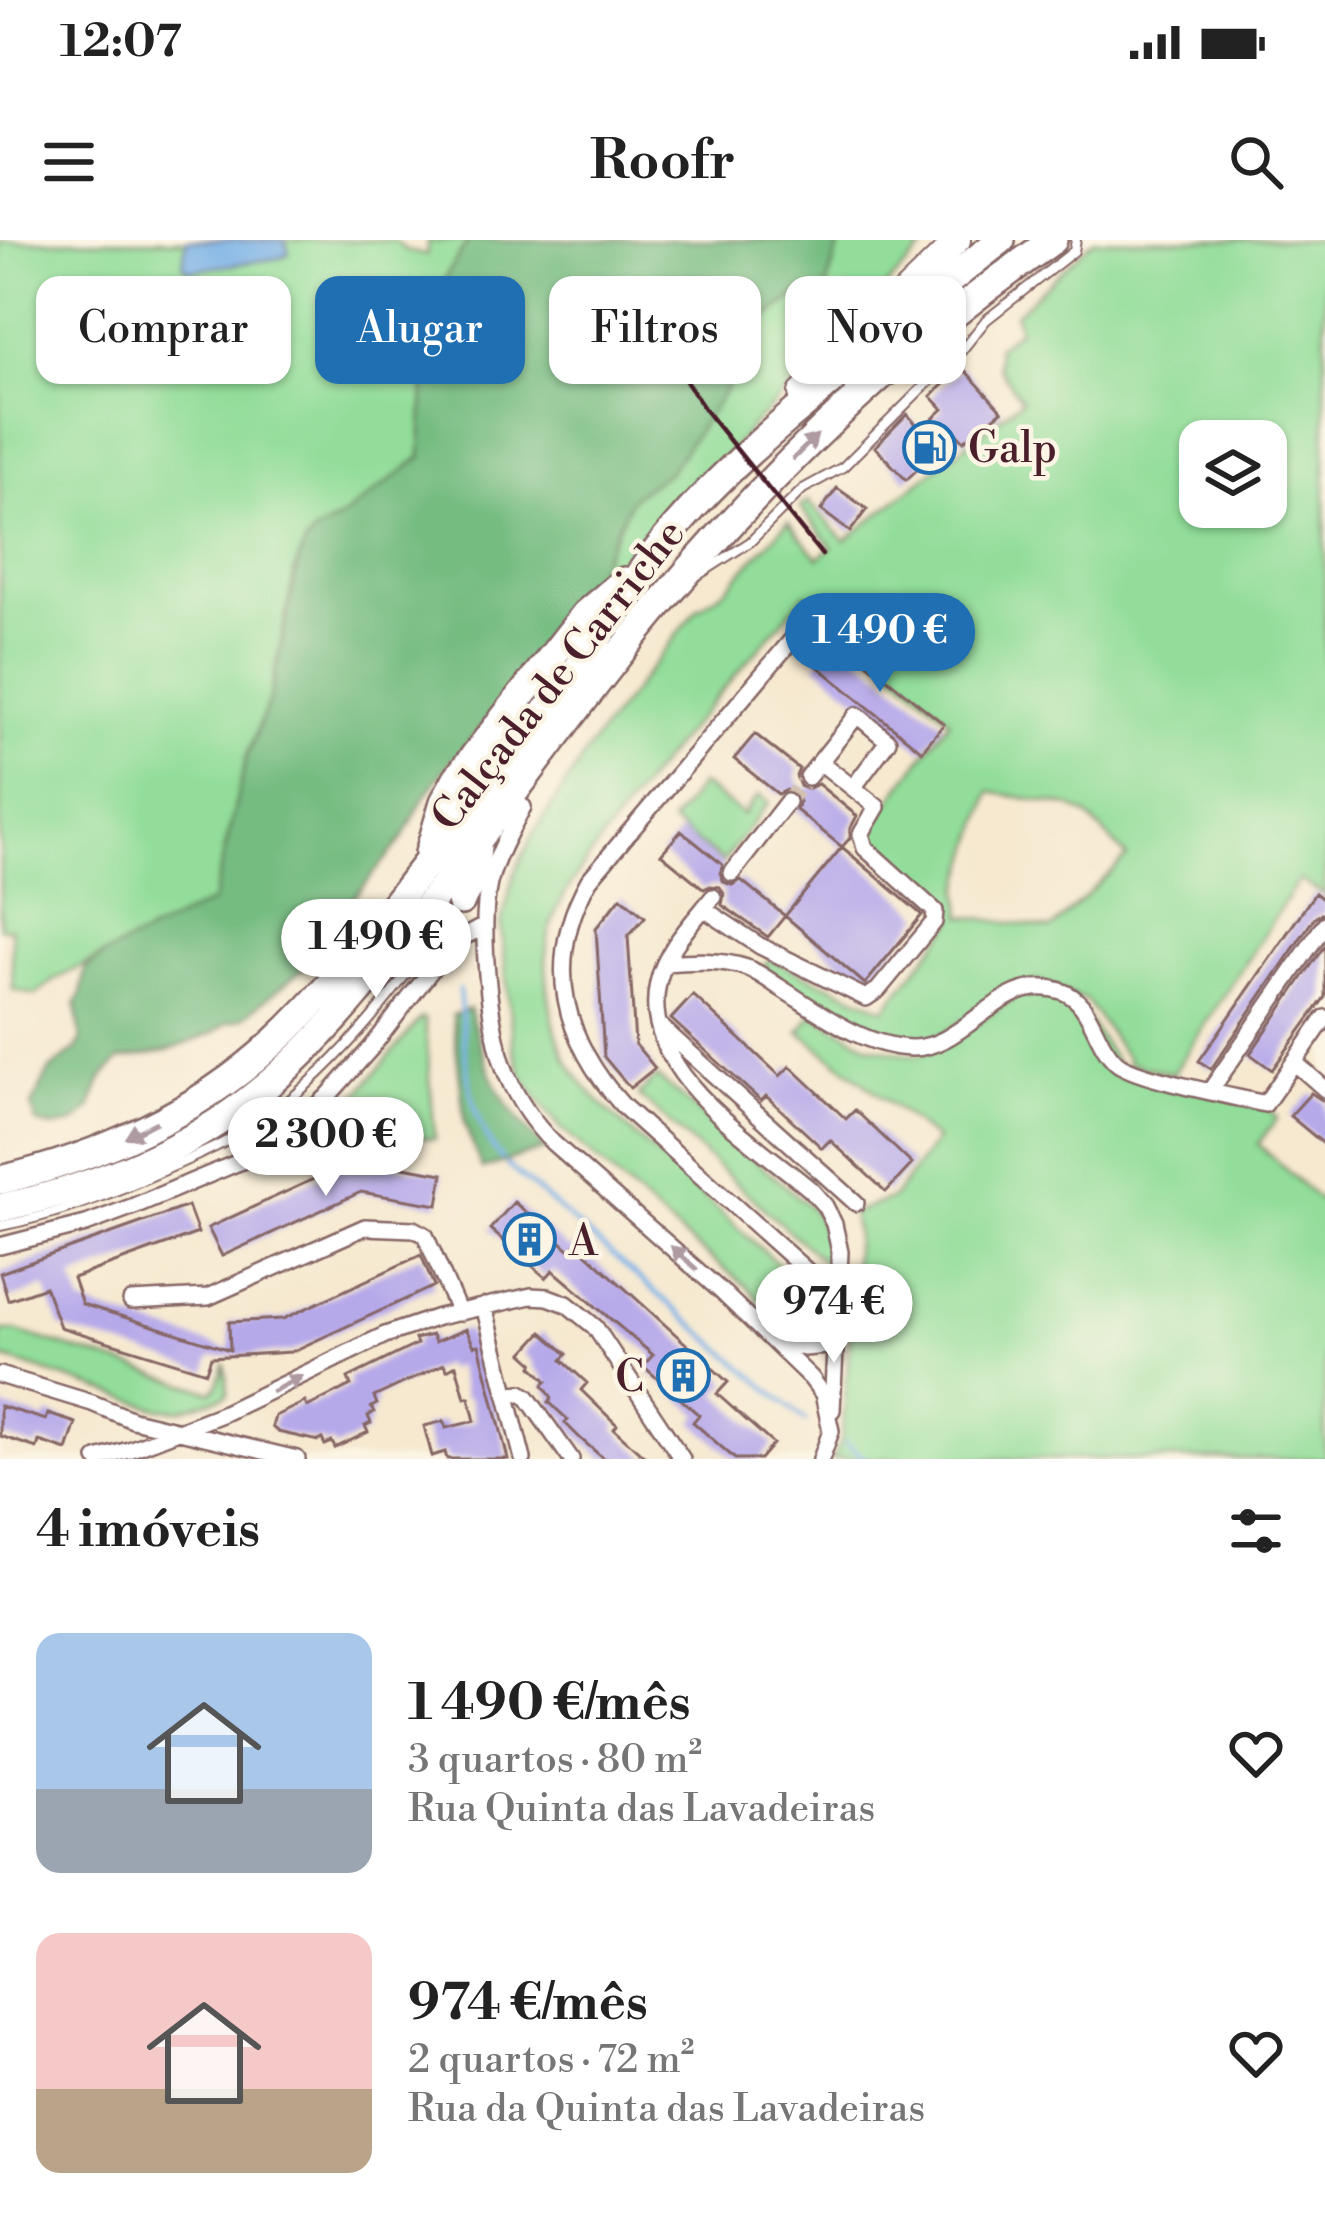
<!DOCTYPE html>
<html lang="pt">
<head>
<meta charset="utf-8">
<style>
  body { margin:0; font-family:"Libre Bodoni",serif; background:#f6f6f6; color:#222; height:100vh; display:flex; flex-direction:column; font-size:45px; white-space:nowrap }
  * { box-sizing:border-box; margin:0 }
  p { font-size:39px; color:#767676 }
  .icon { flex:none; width:66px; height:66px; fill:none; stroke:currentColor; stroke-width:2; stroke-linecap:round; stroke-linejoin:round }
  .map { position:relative; height:1219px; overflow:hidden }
  .side { display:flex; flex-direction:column; background:#fff; flex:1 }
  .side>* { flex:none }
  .guide { position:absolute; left:36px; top:36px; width:1254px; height:108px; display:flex; gap:24px }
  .buttons { position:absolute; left:1179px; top:180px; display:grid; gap:24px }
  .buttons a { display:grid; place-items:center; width:108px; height:108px; border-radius:24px; background:#fff; box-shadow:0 3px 9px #0004; font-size:60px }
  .price { position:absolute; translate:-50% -102px; padding:0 27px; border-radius:42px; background:#fff; color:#222; font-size:39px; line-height:78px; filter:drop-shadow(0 3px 6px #0008) }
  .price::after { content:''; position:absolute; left:50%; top:72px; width:36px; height:27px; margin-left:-18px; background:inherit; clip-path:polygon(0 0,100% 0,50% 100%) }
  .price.current { background:#1f6fb2; color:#fff }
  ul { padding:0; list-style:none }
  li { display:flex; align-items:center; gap:36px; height:300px; padding:0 36px }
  li span { display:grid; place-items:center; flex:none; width:336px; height:240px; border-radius:24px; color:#555 }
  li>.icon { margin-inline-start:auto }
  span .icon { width:144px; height:144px; fill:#fffc; stroke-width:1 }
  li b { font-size:51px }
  h2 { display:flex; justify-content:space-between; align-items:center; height:144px; padding:0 36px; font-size:51px }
  .chip { padding:0 42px; border-radius:24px; background:#fff; box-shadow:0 3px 9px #0004; font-size:42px; line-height:108px }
  .chip.current { background:#1f6fb2; color:#fff }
  .status { display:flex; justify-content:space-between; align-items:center; height:84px; padding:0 60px; background:#fff; direction:ltr }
  .status svg { height:33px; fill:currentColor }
  header { display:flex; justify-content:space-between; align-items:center; height:156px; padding:0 36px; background:#fff; font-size:54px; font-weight:600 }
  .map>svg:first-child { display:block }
  .green { fill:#91dd99; stroke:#6e7e62; stroke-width:3; fill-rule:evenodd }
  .forest { fill:#74bc81; stroke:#5f6e56; stroke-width:3 }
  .water { fill:#77b0e7; stroke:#606889; stroke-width:3 }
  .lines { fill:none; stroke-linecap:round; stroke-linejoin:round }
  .stream { stroke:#77b0e7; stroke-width:4.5 }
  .building { fill:#b6a9ea }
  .street-tunnel { stroke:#d4c1af; stroke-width:15; stroke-dasharray:15 8; stroke-linecap:butt }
  .lane-casing { stroke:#866665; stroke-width:12 }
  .street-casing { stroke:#866665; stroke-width:20 }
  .primary-casing { stroke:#866665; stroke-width:28 }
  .highway-casing { stroke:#866665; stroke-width:32 }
  .lane { stroke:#fff; stroke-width:8 }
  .street { stroke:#fff; stroke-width:15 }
  .primary { stroke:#fff; stroke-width:24 }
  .highway { stroke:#fff; stroke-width:27 }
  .rail { stroke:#4a1f2b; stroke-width:4.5 }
  .oneway { fill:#ae9aa0 }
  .labels { text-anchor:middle; stroke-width:9; stroke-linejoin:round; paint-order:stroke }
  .poi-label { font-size:42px; fill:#4a1f2b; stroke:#fcf5e5; text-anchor:start }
  .street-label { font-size:42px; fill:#4a1f2b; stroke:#fcf5e5 }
</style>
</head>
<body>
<div class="status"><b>12:07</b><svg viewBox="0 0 49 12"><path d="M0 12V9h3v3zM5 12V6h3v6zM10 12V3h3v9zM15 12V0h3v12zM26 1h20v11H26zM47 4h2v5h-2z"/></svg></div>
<header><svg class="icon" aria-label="menu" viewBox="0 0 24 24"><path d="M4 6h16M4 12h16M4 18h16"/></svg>Roofr<svg class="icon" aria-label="search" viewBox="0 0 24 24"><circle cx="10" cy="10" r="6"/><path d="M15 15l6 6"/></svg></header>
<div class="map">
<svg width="1325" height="1219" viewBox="0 0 1325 1219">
  <rect width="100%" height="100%" fill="#fcf5e5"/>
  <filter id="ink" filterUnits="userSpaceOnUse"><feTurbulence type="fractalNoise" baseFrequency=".00833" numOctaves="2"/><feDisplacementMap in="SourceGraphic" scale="24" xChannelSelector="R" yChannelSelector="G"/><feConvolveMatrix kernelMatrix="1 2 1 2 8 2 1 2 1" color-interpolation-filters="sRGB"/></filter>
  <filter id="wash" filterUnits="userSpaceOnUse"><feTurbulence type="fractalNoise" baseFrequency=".004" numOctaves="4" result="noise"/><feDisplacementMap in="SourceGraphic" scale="48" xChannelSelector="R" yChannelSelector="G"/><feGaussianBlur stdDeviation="2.7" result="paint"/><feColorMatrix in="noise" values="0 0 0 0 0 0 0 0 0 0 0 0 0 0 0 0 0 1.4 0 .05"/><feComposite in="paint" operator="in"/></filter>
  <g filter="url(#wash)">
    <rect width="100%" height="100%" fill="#f6e9d0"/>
    <!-- green -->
    <path class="green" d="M 395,0 L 406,11 L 426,15 L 428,2 L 469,0 L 447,34 L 426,88 L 422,217 L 340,279 L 316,292 L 305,304 L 295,330 L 270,458 L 246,519 L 213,661 L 54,740 L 36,755 L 13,750 L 11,688 L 0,688 L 0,1 Z
      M 841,0 L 932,0 L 839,94 L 832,109 L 754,184 L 637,317 L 590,352 L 587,350 L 632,257 L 669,231 L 745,95 L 800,52 L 816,49 L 823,54 Z
      M 1094,0 L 1325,0 L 1325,655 L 1299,640 L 1173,834 L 1130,823 L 1086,760 L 1037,741 L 1021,744 L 1004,751 L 949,790 L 932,798 L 903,800 L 855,784 L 763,728 L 769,719 L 885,769 L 955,680 L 866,593 L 950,480 L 806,354 C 734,438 658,519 595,610 C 578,634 558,659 550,689 C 541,722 550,785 565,816 C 576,838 593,856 610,873 L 819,1061 L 823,1069 L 825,1090 L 817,1097 L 783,1089 L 748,1047 L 685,998 L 561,888 L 538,860 L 522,835 L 513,807 L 501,684 L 515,632 L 532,596 L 594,501 L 697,369 L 726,349 L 788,282 L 818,318 L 832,307 L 800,267 L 808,261 L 845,301 L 1022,160 L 998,127 L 997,107 L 1019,89 L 1015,74 ZM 1200,201 L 1266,201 L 1266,267 L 1200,267 ZM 990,552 L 1069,566 L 1087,575 L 1127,617 L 1051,689 L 963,676 L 960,649 Z
      M 701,544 L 743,575 L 759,555 L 769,562 L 723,622 L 671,583 Z
      M 1024,751 L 1072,756 L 1117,824 L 1265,864 L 1277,878 L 1258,904 L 1321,962 L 1325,958 L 1325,1219 L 832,1219 L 841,1201 L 845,1165 L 856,994 L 852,973 L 893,958 L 936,900 L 800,792 L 812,774 L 870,806 L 917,816 L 938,809 Z
      M 421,778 L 425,780 L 435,899 L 334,883 Z
      M 657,837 L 809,966 L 819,981 L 832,1018 L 828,1026 L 638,855 Z
      M 0,1091 L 15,1091 L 212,1152 L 216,1148 L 225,1124 L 228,1153 L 226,1156 L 180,1170 L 160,1169 L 0,1117 Z"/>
    <!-- forest -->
    <path class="forest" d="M 469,0 L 841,0 L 824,54 L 816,50 L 800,52 L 745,95 L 753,111 L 669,232 L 632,257 L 588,349 L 590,352 L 459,514 L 452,519 L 422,561 L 403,598 L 344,670 L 326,703 L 303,729 L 243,778 L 227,783 L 213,793 L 167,811 L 119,820 L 102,838 L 90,869 L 77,881 L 70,885 L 52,887 L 36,883 L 32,865 L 49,831 L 76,809 L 81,801 L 76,763 L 81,755 L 85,729 L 104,715 L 213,661 L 246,519 L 270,458 L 299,319 L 305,304 L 316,292 L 340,279 L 421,217 L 426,88 L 447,34 Z
      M 469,769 C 490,834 494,859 545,909 L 482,929 L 465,885 L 453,775 Z"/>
    <!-- water -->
    <path class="water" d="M 186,0 L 285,0 L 289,13 L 280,18 L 189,31 L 183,24 Z"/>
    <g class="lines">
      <!-- stream -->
      <path class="stream" d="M 459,750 C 465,801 464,880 502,919
        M 507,925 L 806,1181
        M 845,1203 L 866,1219"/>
    </g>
    <g id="blocks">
      <!-- building -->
      <path class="building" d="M 962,127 L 1002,171 L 964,201 L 953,189 L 935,205 L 939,209 L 906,240 L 875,207 L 907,174 L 921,190 L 943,169 L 931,156 Z
        M 837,248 L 867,269 L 850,292 L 821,270 Z
        M 837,399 L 944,484 L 922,511 L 816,425 Z
        M 755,494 L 799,529 L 796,536 L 800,546 L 807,549 L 818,544 L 857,576 L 850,589 L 850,598 L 842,607 L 796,570 L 799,562 L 795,553 L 787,550 L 778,554 L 734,519 Z
        M 681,591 L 723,625 L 720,633 L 724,642 L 732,645 L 741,640 L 785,676 L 768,697 L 722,665 L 724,654 L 720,647 L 710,646 L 704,649 L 661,614 Z
        M 842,607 L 922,675 L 865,744 L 785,676 Z
        M 1315,653 L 1325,661 L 1325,672 L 1315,677 L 1211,829 L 1199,821 Z
        M 621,657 L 645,677 L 628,696 L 635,804 L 655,828 L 630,848 L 604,817 L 596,688 Z
        M 1325,705 L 1325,757 L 1272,830 L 1250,814 Z
        M 693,755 L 780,836 L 790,826 L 846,879 L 855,870 L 912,924 L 886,952 L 830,900 L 822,908 L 766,856 L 761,861 L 671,779 Z
        M 1311,853 L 1325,862 L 1325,905 L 1290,876 Z
        M 357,919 L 443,934 L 438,965 L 361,952 L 222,1016 L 208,988 Z
        M 514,962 L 570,1010 L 576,1004 L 728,1142 L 717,1154 L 773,1204 L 760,1219 L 735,1219 L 693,1182 L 699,1175 L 643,1126 L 653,1115 L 553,1030 L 546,1038 L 490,989 Z
        M 188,966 L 198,993 L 73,1038 L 82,1064 L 230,1110 L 229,1082 L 283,1079 L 421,1015 L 434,1046 L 291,1112 L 211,1117 L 206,1132 L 60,1087 L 45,1047 L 8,1060 L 0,1033 Z
        M 466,1089 L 474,1106 L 479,1105 L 508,1219 L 447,1219 L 445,1212 L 432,1216 L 424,1186 L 444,1181 L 446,1188 L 475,1181 L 469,1157 L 465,1158 L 456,1125 L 447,1130 L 444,1124 L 374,1157 L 377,1164 L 371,1167 L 374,1172 L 368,1176 L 371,1183 L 365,1186 L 368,1192 L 335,1208 L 332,1202 L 325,1205 L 322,1199 L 318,1201 L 278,1192 L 272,1187 L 275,1176 L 305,1162 L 307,1167 L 351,1145 L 348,1138 L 417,1104 L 415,1099 L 432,1095 L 435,1102 Z
        M 542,1092 L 567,1114 L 562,1120 L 587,1143 L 581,1150 L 617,1185 L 614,1189 L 647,1219 L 604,1219 L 582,1200 L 565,1183 L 568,1180 L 549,1162 L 552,1158 L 543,1145 L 547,1141 L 532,1126 L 534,1123 L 523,1113 Z
        M 0,1166 L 46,1180 L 48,1174 L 76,1183 L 67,1210 L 39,1201 L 37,1208 L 0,1196 Z"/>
    </g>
  </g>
  <g filter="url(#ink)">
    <use href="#blocks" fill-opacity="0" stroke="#866665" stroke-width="3"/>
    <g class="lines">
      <!-- street-tunnel -->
      <path class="street-tunnel" d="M 787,562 L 808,537"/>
      <defs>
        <path id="lane" d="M 700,334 L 750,302 L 803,249 L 843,227 L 920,150 L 955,119 L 986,80 L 1074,11 L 1076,0
          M 0,986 C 57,975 111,954 165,930 C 201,914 238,898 270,875 C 345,820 405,738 459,663"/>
        <path id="street" d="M 796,395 L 589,640 C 543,722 562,798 623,866 L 837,1058
          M 808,537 L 857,475 L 888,501 L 853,548 L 820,522
          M 523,567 C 510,591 496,616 489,643 C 479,688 489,792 507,835 C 518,861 533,883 553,903 L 723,1053 L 811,1138 L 823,1154 L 831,1191 L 821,1219
          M 732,633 L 787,562
          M 713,657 C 693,682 665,710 658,743 C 638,831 753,901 811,950 L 825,966 L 834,984 L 840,1012 L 832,1170
          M 704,669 L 760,706 L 866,758 L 878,750 L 934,682 L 935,671 L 865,608 L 861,594 L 877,567 L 853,548
          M 665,723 C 691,721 722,719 747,728 C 758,732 769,740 779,747 C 818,771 863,807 911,808 C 966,809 1001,731 1061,751 C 1093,762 1093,801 1116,822 C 1132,838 1236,857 1265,864 L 1325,778
          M 659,785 L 856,963
          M 1294,822 L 1325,849
          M 1210,851 L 1325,684
          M 0,1006 L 86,984 L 134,966 L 251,917 L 278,901 L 327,857 L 371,808 L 446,711 L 462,698 L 484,686
          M 131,1061 L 208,1057 L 365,987 L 414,989 L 425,995 L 459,1073
          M 484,1066 L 523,1219
          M 775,1100 L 804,1108 L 827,1106 L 834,1095
          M 0,1135 L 92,1163 L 133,1180 L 297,1219
          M 507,1155 L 521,1153 L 527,1157 L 571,1219
          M 97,1219 L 129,1210 L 222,1174 L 385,1095 L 438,1077 L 531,1056 L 548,1057 L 567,1064 L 595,1087 L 682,1219"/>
        <path id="primary" d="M 801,153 L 958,0"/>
        <path id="highway" d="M 429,613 L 444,562 L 457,538 L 585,374 L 624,341
          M 461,661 L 475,633 L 477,606
          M 0,940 C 98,918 199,872 273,803 C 331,750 378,685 426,624 C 471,566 518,510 561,452 C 601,398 631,339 675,288 C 715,241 759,202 806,163 C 870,108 934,51 1001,0
          M 0,968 C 84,950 172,917 241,866 C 310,815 363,748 416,681 C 491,586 561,486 637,392 C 758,243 895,110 1053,0"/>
      </defs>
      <!-- lane casing -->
      <use href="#lane" class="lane-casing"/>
      <!-- street casing -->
      <use href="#street" class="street-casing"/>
      <!-- primary casing -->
      <use href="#primary" class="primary-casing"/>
      <!-- highway casing -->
      <use href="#highway" class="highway-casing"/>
      <!-- lane -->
      <use href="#lane" class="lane"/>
      <!-- street -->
      <use href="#street" class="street"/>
      <!-- primary -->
      <use href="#primary" class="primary"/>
      <!-- highway -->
      <use href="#highway" class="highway"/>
      <!-- rail -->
      <path class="rail" d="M 678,129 L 705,170 L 822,315"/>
    </g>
    <!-- one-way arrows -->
    <defs><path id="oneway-solid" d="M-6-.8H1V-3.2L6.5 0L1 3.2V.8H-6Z" transform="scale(3)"/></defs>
    <g class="oneway">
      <use href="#oneway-solid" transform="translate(805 207) rotate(-45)"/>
      <use href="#oneway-solid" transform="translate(141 890) rotate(153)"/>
      <use href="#oneway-solid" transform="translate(684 1018) rotate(-138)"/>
      <use href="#oneway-solid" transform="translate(287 1144) rotate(-27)"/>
    </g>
  </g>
  <!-- icons -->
  <defs>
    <symbol id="fuel-ring" viewBox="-11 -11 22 22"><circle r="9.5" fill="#fcf5e5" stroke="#1f6fb2" stroke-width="1.5"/><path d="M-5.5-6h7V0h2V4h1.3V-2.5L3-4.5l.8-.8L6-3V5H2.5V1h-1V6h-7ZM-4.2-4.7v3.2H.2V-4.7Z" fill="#1f6fb2"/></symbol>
    <symbol id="building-ring" viewBox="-11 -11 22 22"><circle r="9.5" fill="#fcf5e5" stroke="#1f6fb2" stroke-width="1.5"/><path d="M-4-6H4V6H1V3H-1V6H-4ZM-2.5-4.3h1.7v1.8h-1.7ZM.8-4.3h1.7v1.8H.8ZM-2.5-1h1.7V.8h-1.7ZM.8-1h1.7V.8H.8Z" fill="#1f6fb2"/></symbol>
  </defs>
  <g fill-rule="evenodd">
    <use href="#fuel-ring" x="900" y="178" width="59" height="59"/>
    <use href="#building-ring" x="500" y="970" width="59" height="59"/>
    <use href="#building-ring" x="654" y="1106" width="59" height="59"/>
  </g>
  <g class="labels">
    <!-- poi labels -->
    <g class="poi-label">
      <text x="968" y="222">Galp</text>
      <text x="569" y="1015">A</text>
      <text x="644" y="1151" text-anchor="end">C</text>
    </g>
    <!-- street labels -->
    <g class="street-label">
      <text transform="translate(557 434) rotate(-52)" y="15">Calçada de Carriche</text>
    </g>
  </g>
</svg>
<div class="buttons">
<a><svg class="icon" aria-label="layers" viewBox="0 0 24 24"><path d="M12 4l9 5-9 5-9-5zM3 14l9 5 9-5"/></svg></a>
</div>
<b class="price current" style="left:880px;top:455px">1 490 €</b>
<b class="price" style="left:376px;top:761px">1 490 €</b>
<b class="price" style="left:326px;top:959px">2 300 €</b>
<b class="price" style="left:834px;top:1126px">974 €</b>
<div class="guide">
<a class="chip">Comprar</a>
<a class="chip current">Alugar</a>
<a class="chip">Filtros</a>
<a class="chip">Novo</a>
</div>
</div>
<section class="side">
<h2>4 imóveis<svg class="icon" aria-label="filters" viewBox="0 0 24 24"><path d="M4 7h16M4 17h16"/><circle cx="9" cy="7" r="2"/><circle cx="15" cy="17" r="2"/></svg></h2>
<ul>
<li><span style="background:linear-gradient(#a9c7e8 65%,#9aa5b1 0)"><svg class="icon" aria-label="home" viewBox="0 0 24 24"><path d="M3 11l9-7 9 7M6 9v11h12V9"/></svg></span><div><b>1 490 €/mês</b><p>3 quartos · 80 m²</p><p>Rua Quinta das Lavadeiras</p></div><svg class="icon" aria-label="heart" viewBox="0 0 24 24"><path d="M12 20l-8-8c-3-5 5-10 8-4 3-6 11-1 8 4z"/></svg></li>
<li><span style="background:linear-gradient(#f6c9c9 65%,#b9a48a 0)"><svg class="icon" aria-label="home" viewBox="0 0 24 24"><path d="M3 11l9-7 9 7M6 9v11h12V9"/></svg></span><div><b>974 €/mês</b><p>2 quartos · 72 m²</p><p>Rua da Quinta das Lavadeiras</p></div><svg class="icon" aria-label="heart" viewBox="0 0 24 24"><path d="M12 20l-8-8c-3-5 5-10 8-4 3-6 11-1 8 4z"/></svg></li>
</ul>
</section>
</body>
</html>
